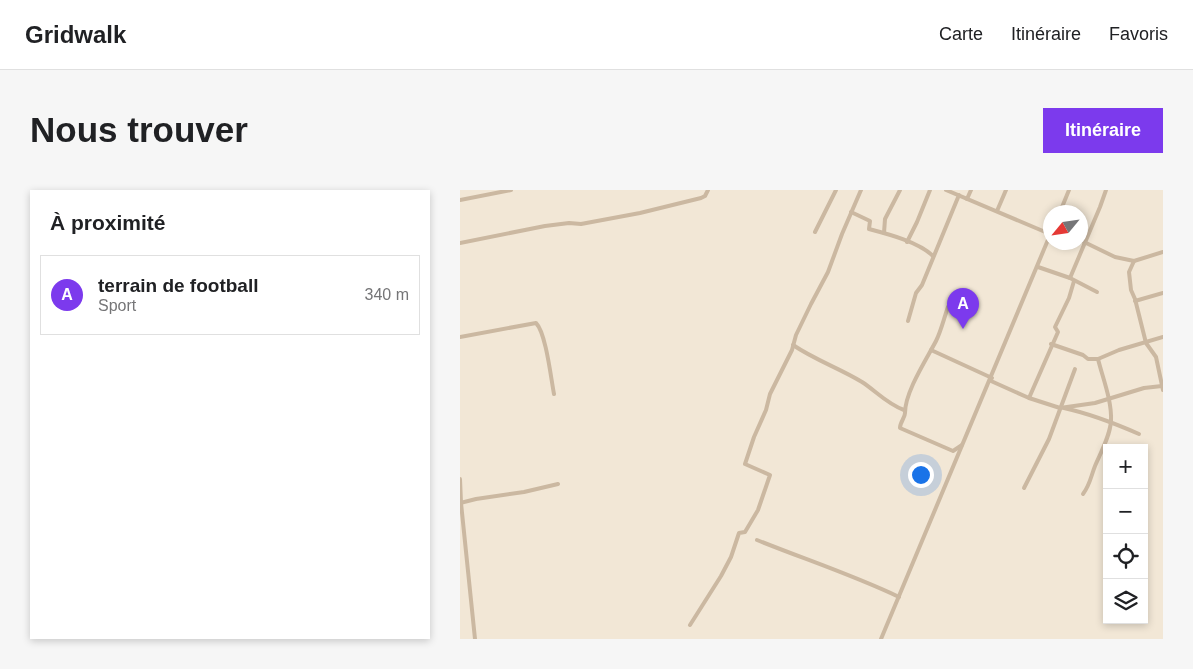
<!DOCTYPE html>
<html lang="fr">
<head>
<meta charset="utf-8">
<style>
	:root { --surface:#fff; --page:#f6f6f6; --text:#202124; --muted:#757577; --line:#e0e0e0; --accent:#7c3aed }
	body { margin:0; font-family:Arial,sans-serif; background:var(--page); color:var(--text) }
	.controls { position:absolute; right:15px; bottom:15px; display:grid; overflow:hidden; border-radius:0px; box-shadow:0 2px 8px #0003 }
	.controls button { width:45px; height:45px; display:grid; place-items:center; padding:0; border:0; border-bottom:1px solid var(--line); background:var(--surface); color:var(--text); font:25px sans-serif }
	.compass { position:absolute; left:583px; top:15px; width:45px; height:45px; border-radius:50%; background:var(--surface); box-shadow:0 2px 8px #0003; rotate:241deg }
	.you { position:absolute; left:460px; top:284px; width:18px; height:18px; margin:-12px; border:4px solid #fff; border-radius:50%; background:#1a73e8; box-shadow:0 0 0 8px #1a73e833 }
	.badge { display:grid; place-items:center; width:32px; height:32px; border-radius:50%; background:var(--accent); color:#fff; font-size:16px; font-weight:700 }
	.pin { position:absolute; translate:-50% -41px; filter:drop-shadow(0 1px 2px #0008) }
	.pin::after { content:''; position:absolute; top:26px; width:18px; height:15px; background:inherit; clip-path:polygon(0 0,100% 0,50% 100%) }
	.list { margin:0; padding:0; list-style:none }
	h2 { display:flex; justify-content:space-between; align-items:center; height:65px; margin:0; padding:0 20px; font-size:21px }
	h2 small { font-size:16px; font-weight:400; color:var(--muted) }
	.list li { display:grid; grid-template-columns:32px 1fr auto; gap:15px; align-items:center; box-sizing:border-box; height:80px; margin:0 10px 10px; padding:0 10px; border:1px solid var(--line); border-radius:0px }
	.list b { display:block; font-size:19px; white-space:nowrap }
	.list p { margin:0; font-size:16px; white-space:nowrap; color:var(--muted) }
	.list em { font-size:16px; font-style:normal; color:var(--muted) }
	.icon { flex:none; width:28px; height:28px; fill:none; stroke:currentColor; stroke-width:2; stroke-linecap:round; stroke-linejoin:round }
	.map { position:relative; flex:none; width:703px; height:449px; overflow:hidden; border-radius:0px }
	header { display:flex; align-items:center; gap:30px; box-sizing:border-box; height:70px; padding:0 25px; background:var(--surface); border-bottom:1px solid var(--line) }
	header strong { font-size:24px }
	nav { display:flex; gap:28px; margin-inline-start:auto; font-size:18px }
	.intro { display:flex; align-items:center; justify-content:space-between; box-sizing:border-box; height:120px; padding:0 30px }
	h1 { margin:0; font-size:35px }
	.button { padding:12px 22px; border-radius:0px; background:var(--accent); color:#fff; font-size:18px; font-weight:700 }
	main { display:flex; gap:30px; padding:0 30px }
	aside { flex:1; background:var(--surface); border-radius:0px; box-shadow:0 2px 8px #0003 }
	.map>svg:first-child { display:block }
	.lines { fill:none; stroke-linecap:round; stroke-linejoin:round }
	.minor { stroke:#cbb8a1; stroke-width:4 }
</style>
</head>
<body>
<header>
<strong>Gridwalk</strong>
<nav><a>Carte</a><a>Itinéraire</a><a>Favoris</a></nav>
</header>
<div class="intro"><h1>Nous trouver</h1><a class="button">Itinéraire</a></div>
<main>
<aside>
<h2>À proximité<small></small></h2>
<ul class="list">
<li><span class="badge">A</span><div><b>terrain de football</b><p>Sport</p></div><em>340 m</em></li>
</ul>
</aside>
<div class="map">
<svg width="703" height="449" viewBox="0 0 703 449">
	<rect width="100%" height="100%" fill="#f2e7d6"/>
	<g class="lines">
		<g class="minor">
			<polyline points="486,0 590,44"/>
			<polyline points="507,9 511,0"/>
			<polyline points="0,10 51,0"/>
			<polyline points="537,21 546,0"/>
			<path d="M 391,22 L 410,31 L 409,39 C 428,44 459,52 473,66"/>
			<polyline points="600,22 609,0"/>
			<polyline points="355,42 376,0"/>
			<polyline points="424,43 425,29 440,0"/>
			<polyline points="620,50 655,67 674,71 703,62"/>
			<polyline points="447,52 457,32 470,0"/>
			<polyline points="0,53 85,36 109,33 121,34 180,23 241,8 245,6 248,0"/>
			<polyline points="674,71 669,82 671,100 675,109 686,153 696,167 703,200"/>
			<polyline points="578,77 610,88 637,102"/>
			<polyline points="610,88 640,17 646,0"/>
			<polyline points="675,111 703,103"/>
			<path d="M 488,117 C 484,128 481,141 476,151 C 466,170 445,202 445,223 C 445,228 440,232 440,238 L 493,261 L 502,255"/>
			<polyline points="448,131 456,103 462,95 499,5"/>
			<path d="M 0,147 L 76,133 C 86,143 91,189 94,204"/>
			<polyline points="591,154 623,165 628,169 638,169 659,160 703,147"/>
			<path d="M 333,155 C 355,170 379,178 402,192 C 416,201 427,214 444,220"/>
			<polyline points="471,160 532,188"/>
			<polyline points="531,191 569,208 600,218 635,213 684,198 702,196"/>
			<polyline points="569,208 598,142 595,137 609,108 614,91"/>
			<path d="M 604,218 C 631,224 654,233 679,244"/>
			<polyline points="0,289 1,313 15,449"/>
			<polyline points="564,298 589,249 615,179"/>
			<path d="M 623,304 C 630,295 631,286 635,276 C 641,262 650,246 651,231 C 652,211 643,189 638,169"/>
			<polyline points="0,313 16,309 64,302 98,294"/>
			<path d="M 297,350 C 344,369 393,385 439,407"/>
			<polyline points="230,435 261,386 271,367 279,343 285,342 298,320 310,285 285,274 294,247 306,220 310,204 332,160 336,145 351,114 368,82 382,44 401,0"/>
			<polyline points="421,449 590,45"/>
		</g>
	</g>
</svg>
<div class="controls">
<button>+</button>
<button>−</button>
<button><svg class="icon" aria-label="locate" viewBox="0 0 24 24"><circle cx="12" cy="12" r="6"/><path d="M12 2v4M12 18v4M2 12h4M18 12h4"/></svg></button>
<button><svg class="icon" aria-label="layers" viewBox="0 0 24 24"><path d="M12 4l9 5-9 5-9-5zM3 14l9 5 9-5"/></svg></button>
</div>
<svg class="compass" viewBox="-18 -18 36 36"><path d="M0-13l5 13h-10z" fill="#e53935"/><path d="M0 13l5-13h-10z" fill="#757577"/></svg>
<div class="you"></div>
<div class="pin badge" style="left:503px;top:139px">A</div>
</div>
</main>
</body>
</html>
